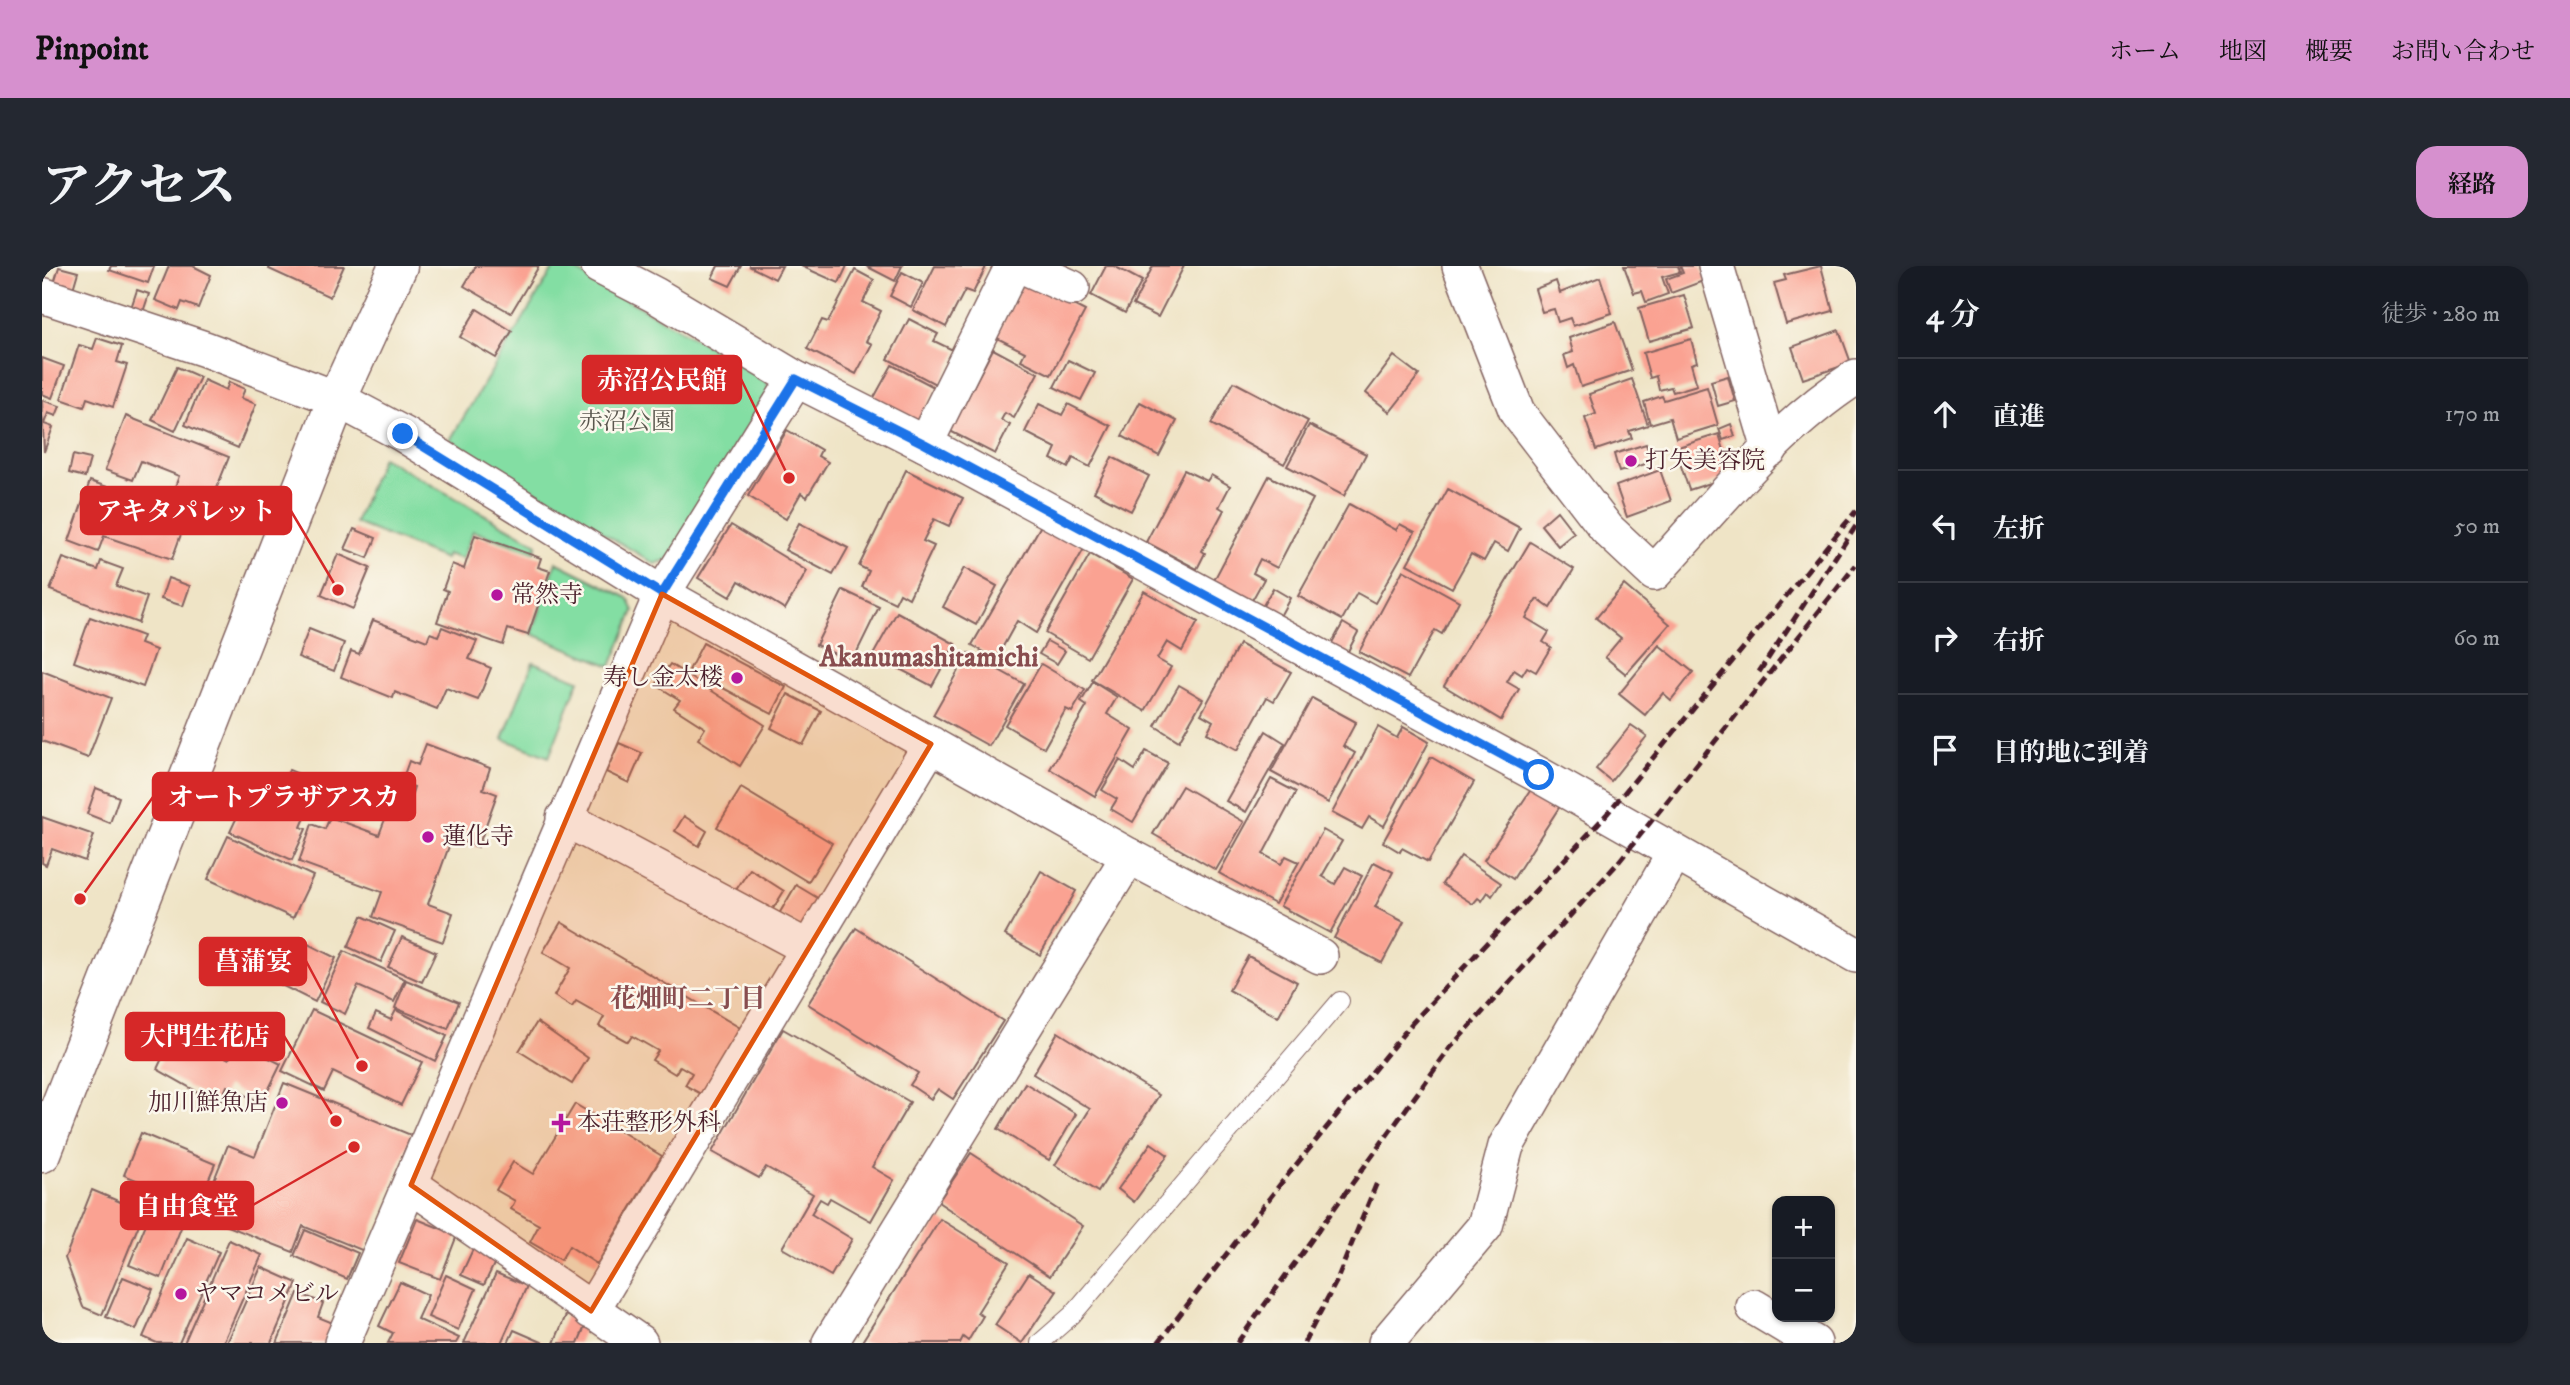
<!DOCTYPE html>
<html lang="ja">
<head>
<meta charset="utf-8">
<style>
	:root { --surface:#171b24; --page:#242831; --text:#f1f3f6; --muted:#9ea1a6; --line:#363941; --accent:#d690ce }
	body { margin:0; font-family:"IM FELL DW Pica","Noto Serif JP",serif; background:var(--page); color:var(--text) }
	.controls { position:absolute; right:21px; bottom:21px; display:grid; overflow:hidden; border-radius:14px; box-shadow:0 2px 5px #0004 }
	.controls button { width:63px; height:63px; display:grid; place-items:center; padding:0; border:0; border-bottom:2px solid var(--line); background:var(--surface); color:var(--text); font:35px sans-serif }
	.stop { position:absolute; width:21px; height:21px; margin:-16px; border:5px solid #1a73e8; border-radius:50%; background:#fff }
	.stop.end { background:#1a73e8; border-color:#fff; box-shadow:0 2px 7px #0008 }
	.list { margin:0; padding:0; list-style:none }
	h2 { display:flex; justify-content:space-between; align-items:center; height:91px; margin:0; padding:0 28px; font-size:30px }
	h2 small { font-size:23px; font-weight:400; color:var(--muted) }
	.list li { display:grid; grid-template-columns:46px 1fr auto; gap:21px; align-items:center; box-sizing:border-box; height:112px; padding:0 28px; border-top:2px solid var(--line) }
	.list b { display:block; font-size:26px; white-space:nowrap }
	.list em { font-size:23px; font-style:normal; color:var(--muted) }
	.icon { flex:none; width:38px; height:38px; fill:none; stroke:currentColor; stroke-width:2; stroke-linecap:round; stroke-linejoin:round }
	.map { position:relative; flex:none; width:1814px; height:1077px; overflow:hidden; border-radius:21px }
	header { display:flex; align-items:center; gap:42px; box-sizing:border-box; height:98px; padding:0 35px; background:var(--accent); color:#111 }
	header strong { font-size:33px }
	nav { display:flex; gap:38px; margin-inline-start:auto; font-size:24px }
	.intro { display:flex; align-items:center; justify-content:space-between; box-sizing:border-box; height:168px; padding:0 42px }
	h1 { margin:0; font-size:49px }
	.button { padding:18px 32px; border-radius:21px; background:var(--accent); color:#111; font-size:24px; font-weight:700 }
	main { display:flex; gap:42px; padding:0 42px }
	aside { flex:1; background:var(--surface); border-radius:21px; box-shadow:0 2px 5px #0004 }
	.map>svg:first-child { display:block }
	.green { fill:#83dea3; stroke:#667e67; stroke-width:2 }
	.building { fill:#faa292 }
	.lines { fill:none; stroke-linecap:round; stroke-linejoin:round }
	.lane-casing { stroke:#846461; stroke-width:20 }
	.street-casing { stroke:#846461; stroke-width:38 }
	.secondary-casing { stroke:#846461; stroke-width:41 }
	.lane { stroke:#fff; stroke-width:18 }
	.street { stroke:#fff; stroke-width:35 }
	.secondary { stroke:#fff; stroke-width:38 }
	.rail { stroke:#4a1f2b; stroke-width:5; stroke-dasharray:10 5; stroke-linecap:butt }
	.route { stroke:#1a73e8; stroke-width:9 }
	.marked { fill:#e0560e; fill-opacity:0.2; stroke:#e0560e; stroke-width:5; stroke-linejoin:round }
	.poi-dot { fill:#b5179e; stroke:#fbf7ec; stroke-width:2.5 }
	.labels { text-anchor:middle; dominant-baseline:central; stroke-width:5; stroke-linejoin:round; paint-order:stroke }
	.park-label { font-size:24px; fill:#5b584f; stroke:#fbf7ec }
	.poi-label { font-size:24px; fill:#4a1f2b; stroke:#fbf7ec; text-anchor:start }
	.neighbourhood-label { font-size:26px; font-weight:bold; fill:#884d4f; stroke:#fbf7ec }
	.quarter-label { font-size:28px; font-weight:bold; fill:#884d4f; stroke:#fbf7ec }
	.leader { fill:none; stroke:#d62828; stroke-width:2.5 }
	.callout-dot { fill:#d62828; stroke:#fbf7ec; stroke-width:2.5 }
	.callout { fill:#d62828; stroke:#d62828; stroke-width:2.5 }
	.callout-label { font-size:26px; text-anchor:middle; font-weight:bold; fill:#fff }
</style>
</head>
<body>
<header>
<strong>Pinpoint</strong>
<nav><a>ホーム</a><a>地図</a><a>概要</a><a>お問い合わせ</a></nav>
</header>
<div class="intro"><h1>アクセス</h1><a class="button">経路</a></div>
<main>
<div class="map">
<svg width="1814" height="1077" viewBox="0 0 1814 1077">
	<rect width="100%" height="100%" fill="#fbf7ec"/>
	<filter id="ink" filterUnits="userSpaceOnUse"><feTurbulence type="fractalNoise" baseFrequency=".0143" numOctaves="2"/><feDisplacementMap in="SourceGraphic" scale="14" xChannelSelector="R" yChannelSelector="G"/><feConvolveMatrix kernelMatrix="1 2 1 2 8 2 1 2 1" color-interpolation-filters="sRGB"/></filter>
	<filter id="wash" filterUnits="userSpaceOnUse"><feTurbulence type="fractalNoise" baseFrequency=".00686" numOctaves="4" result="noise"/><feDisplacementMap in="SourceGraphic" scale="28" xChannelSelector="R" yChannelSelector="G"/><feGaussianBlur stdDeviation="1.57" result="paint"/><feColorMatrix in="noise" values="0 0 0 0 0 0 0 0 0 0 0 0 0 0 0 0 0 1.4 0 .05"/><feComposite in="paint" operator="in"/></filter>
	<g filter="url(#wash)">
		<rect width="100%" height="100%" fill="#efe4c6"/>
		<g class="green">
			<polygon points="513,0 526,0 725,113 727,132 635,290 613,298 408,174"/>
			<polygon points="340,191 495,278 492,286 431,265 420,293 405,288 403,293 313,257"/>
			<polygon points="514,296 586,332 592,345 569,400 490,368"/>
			<polygon points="491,396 537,414 507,491 461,473"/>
		</g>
		<g id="blocks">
			<g class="building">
				<polygon points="69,0 112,0 106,17 67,4"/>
				<polygon points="127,0 151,0 169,9 156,42 140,36 137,44 113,34"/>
				<polygon points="228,0 302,0 288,31 227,3"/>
				<polygon points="434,0 497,0 469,47 422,20"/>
				<polygon points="676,0 699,0 688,20 670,12"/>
				<polygon points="707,0 740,0 733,13"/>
				<polygon points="759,0 805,0 797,17"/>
				<polygon points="824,0 860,0 853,15"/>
				<polygon points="893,0 944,1 931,27 923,24 904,61 871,44"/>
				<polygon points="1064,0 1072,0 1100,15 1083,47 1049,29"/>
				<polygon points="1111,0 1142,0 1116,51 1091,39"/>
				<polygon points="1582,0 1636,0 1638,6 1620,11 1626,28 1604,36 1600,25 1592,27"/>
				<polygon points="1638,0 1658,0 1664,14 1629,27 1624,13 1641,7"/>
				<polygon points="1779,0 1791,45 1744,58 1732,17 1744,14 1742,9"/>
				<polygon points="17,1 36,6 31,23 12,17"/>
				<polygon points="813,4 832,14 821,36 839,45 824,75 830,78 814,108 765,83 780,54 786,56"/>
				<polygon points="860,6 881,17 869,41 848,30"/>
				<polygon points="1558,11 1570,47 1531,60 1528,52 1516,56 1512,43 1500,46 1493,23 1514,15 1518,27"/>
				<polygon points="982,14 1043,45 1009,109 979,94 983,86 953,71"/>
				<polygon points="95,24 107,28 100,49 88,45"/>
				<polygon points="1642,29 1652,62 1607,75 1597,42"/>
				<polygon points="435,43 470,65 454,92 418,71"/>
				<polygon points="867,53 896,68 892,75 915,86 897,120 846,93"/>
				<polygon points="1573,56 1590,104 1539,121 1532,99 1526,102 1522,89 1531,86 1527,72"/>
				<polygon points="1797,64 1809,97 1761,113 1750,81"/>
				<polygon points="55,72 80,80 75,96 85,99 71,141 45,132 42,141 19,133 37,79 51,83"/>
				<polygon points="1649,73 1655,96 1649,98 1655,119 1631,126 1629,121 1617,124 1614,110 1608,112 1601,87"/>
				<polygon points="951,83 996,107 972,152 963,147 959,154 968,159 953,188 908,165"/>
				<polygon points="1352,90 1377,109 1348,146 1324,127"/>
				<polygon points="0,92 22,100 10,132 0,128"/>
				<polygon points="1026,94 1053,107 1039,134 1012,121"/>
				<polygon points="850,99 894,122 874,160 829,137"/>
				<polygon points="135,101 158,111 133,165 110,154"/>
				<polygon points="1686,110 1693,135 1676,140 1669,115"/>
				<polygon points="1590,113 1606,159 1587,165 1590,172 1554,184 1543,152 1554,148 1547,128"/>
				<polygon points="162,114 184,124 187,116 203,123 199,132 214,138 196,182 143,159"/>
				<polygon points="1192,116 1266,155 1242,198 1169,158"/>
				<polygon points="1665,121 1676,159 1634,172 1628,152 1608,158 1602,136 1620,130 1622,134"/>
				<polygon points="0,134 18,140 14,150 6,147 2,158 11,161 2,186"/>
				<polygon points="1098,136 1135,155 1117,190 1080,170"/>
				<polygon points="997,138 1020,149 1026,138 1069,160 1048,201 1031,192 1026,202 1009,193 1014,182 983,166"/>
				<polygon points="84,150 187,191 163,251 127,237 137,210 99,195 91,214 63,204"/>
				<polygon points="1689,158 1693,170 1681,174 1677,163"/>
				<polygon points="1267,159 1324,188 1302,230 1245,200"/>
				<polygon points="745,164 779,184 776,190 786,196 765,231 759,227 744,253 706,230"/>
				<polygon points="1677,168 1690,210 1647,224 1633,182"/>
				<polygon points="1604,178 1610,196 1577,206 1572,188"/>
				<polygon points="31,189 48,193 43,211 27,207"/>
				<polygon points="1070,191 1107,210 1089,245 1052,226"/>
				<polygon points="864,204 921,232 907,260 892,253 881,275 892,280 867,332 858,327 853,337 820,321 827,305 817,300"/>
				<polygon points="1142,204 1165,215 1169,209 1188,220 1177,241 1182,244 1160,285 1163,287 1155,303 1104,276"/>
				<polygon points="1618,204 1629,235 1585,251 1574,220"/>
				<polygon points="1227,210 1271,233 1235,302 1218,293 1211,307 1222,313 1208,338 1170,318"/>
				<polygon points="48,215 146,249 130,293 62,270 56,286 27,275"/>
				<polygon points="1406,223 1478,262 1466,285 1452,277 1442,295 1429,288 1410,322 1365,298"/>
				<polygon points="1307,238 1354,264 1358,258 1373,266 1333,337 1315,327 1300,354 1256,330"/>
				<polygon points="1515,245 1532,267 1516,280 1499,259"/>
				<polygon points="1001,256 1043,281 994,367 975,355 954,393 930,379"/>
				<polygon points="757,257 806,282 791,309 743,284"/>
				<polygon points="689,259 765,305 743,343 697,315 688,331 656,312"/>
				<polygon points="312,263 334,272 326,292 303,283"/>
				<polygon points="433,269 499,292 496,301 508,305 486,369 466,363 461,379 395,356 406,325 401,323 410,298 422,303"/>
				<polygon points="1488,276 1532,303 1508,342 1495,333 1484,352 1507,366 1501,376 1509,381 1494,406 1485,401 1480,409 1472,404 1465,416 1477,423 1459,454 1402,420"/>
				<polygon points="296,288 328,302 311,343 279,329"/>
				<polygon points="1048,288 1091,313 1046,392 1003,367"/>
				<polygon points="21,292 56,304 59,295 81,303 74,320 105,331 96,357 8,324"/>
				<polygon points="922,302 955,320 934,359 901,341"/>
				<polygon points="1361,304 1417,335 1400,368 1393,364 1366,412 1317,386"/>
				<polygon points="126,312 148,320 141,340 119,333"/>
				<polygon points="1582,319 1628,358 1584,408 1563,391 1579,372 1554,352"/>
				<polygon points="1231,322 1248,332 1237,352 1219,343"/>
				<polygon points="801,324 837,341 810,396 774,379"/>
				<polygon points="1102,325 1156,356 1140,385 1125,376 1115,393 1129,401 1103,445 1050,414"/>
				<polygon points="855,346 913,378 890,420 831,389"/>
				<polygon points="48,351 101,370 98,378 114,384 101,421 32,396"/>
				<polygon points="331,354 385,375 388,367 396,370 400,361 435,375 427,393 449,402 436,434 404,422 395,443 353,426 351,432 299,411 309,385 317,388"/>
				<polygon points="1301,357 1316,366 1303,391 1287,382"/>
				<polygon points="267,363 302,377 292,405 256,391"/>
				<polygon points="1005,375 1023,385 1015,398 997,388"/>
				<polygon points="661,377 744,421 730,448 647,404"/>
				<polygon points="1197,378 1249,406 1232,435 1225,431 1196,484 1165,467 1171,455 1159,448"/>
				<polygon points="1617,379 1651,406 1629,434 1621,427 1603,449 1577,428"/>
				<polygon points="926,387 982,418 947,480 891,449"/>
				<polygon points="628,398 723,459 698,500 656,473 663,462 632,442 638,434 614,419"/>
				<polygon points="999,398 1043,424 1030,446 1024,443 1002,482 963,459"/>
				<polygon points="0,405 69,432 46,492 0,475"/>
				<polygon points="1051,416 1075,431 1065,448 1091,464 1053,530 1008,503 1045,440 1039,436"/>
				<polygon points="1137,419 1161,433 1137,475 1113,460"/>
				<polygon points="746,428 779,445 761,479 729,462"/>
				<polygon points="1270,432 1314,456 1301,480 1313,487 1286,537 1229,506"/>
				<polygon points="1589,459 1605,470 1569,515 1554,503"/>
				<polygon points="1336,461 1355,472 1361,461 1387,476 1342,560 1327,551 1320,563 1290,547"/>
				<polygon points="1224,465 1243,477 1204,546 1184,535"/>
				<polygon points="577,477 600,487 587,517 564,506"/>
				<polygon points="384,478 448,502 441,523 455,528 436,581 410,572 386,638 411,647 401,676 331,651 340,626 257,596 270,558 283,563 288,551 337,569 348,540 364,546 372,521 359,517 367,495 376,499"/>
				<polygon points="1104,485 1126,497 1091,556 1069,543 1075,533 1060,524 1078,494 1093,504"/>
				<polygon points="1389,491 1432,516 1386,596 1360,582 1358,586 1341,576"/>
				<polygon points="247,504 278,517 259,561 264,563 250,594 188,566 213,512 238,524"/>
				<polygon points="1229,513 1254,526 1221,588 1239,598 1244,590 1257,596 1233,638 1177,607"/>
				<polygon points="1140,520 1202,556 1174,604 1111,568"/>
				<polygon points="54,522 77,531 68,557 45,548"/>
				<polygon points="699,522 790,577 766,616 675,561"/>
				<polygon points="1490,522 1518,540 1471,613 1442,594"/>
				<polygon points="642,550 665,565 657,580 633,565"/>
				<polygon points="0,551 52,569 43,595 10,583 4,599 0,597"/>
				<polygon points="1281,564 1300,575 1280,610 1293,618 1303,601 1320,610 1288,667 1238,640"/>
				<polygon points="186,570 271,610 251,652 166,613"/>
				<polygon points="1419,590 1459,617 1450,630 1446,626 1440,635 1436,632 1431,638 1400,618"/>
				<polygon points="1332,596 1351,606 1333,641 1362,656 1340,697 1292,672"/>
				<polygon points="708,603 742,625 727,649 692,627"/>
				<polygon points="999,605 1034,625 998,689 963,669"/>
				<polygon points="754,619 779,634 762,663 737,648"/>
				<polygon points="320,650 353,665 339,696 306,681"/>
				<polygon points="519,656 700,763 661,829 643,819 650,807 638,800 633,808 610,794 616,785 590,770 586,776 557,760 562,751 534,735 530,741 512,730 528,702 501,686"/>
				<polygon points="814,662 961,755 911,833 896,823 889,833 868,819 876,807 766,738"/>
				<polygon points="360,671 394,686 380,716 346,701"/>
				<polygon points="262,676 294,692 273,736 221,710 236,681 255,691"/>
				<polygon points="302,685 363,713 352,736 316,720 303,748 278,736"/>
				<polygon points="1206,690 1255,716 1236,751 1187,724"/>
				<polygon points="364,714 417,736 406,763 353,742"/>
				<polygon points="270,744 380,796 359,839 291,806 282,825 240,805"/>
				<polygon points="354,744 405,770 393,795 327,762 334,747 349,754"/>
				<polygon points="138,754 175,771 168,784 187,793 195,776 239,798 220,837 185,820 177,838 115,803"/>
				<polygon points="495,756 546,792 530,818 477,785"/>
				<polygon points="741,763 868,836 830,901 852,914 829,955 788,932 785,937 778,933 769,948 810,973 789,1010 740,982 771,928 724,901 717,912 670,886"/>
				<polygon points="1016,766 1117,829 1056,926 1013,899 1048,843 991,808"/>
				<polygon points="242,817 369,869 322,985 261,960 251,986 158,949 186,879 213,890"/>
				<polygon points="983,817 1034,848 1007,894 956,863"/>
				<polygon points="533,838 620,890 555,998 527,980 519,994 488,976 497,959 469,943 473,935 454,924 471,896 491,908"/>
				<polygon points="99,867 173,898 156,939 82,909"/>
				<polygon points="1109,877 1126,889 1092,936 1076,923"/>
				<polygon points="929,887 1041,960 1008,1010 896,936"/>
				<polygon points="50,924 102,946 60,1049 41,1041 23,992"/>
				<polygon points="115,931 146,944 119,1012 87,999"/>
				<polygon points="375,953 415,969 398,1013 357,997"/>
				<polygon points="898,953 967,996 935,1047 941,1050 926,1075 921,1071 918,1077 819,1077"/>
				<polygon points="263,964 316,987 305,1013 252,990"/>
				<polygon points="145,972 177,986 137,1077 115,1077 101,1071"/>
				<polygon points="187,974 220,989 181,1077 142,1077"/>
				<polygon points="431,983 454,994 442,1019 419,1009"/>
				<polygon points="219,1001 255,1017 229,1077 185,1077"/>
				<polygon points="454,1007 485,1020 459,1077 422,1077"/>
				<polygon points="987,1007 1015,1025 980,1077 953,1059"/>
				<polygon points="404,1009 434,1023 416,1064 386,1051"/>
				<polygon points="81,1011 111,1023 94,1064 64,1051"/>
				<polygon points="358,1016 386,1029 375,1053 417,1072 414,1077 346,1077 351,1067 337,1060"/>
				<polygon points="256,1027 281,1037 276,1051 291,1057 282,1077 235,1077"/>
				<polygon points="524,1049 544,1058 536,1077 512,1077"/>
				<polygon points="472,1064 502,1077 466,1077"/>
			</g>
		</g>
	</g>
	<g filter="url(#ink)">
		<use href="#blocks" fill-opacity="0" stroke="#846461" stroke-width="2"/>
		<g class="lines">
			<g class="lane-casing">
				<polyline id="lane" points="998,1077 1030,1049 1298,735"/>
			</g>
			<g class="street-casing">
				<g id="street">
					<polyline points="557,0 613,29 754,113 883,178 1497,509 1814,689"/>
					<polyline points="981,0 1030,22"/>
					<path d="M 1418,0 L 1475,146 L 1565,263 L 1612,307 C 1675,239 1735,161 1814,111"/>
					<polyline points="1674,0 1728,183"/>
					<polyline points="0,29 163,83 295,133 361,168 620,328 1087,590 1278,690"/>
					<polyline points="883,178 971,0"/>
					<polyline points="522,552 766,682"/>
					<polyline points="369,919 598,1077"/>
					<polyline points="1712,1041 1772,1077"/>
					<polyline points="549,1045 889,478"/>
					<polyline points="300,1077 620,328 754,113"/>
					<polyline points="788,1077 1087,590"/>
					<polyline points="1344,1077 1443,960 1464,880 1633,587"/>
				</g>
			</g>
			<g class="secondary-casing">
				<polyline id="secondary" points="0,887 295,133 356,0"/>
			</g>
			<use href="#lane" class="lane"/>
			<use href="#street" class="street"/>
			<use href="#secondary" class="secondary"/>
			<g class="rail">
				<polyline points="1717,406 1814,260"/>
				<polyline points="1116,1077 1240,916 1371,756 1564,549 1814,245"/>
				<polyline points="1195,1077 1408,782 1575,598 1814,299"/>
				<polyline points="1262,1077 1294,1016 1336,914"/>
			</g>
		</g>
	</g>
	<g class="lines" filter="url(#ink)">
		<polyline class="route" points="361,168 620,328 754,113 883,178 1497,509"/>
	</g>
	<path class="marked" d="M 620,328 L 889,478 L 549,1045 L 369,919 Z"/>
	<g class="poi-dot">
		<circle cx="1589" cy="195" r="7"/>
		<circle cx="455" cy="329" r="7"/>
		<circle cx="695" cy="412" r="7"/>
		<circle cx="386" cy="571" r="7"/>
		<circle cx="240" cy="837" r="7"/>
		<path d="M515.5 846.5h7v7h7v7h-7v7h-7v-7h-7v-7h7z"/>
		<circle cx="139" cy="1028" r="7"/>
	</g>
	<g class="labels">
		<g class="park-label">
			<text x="585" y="156">赤沼公園</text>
		</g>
		<g class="poi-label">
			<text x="1603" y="195">打矢美容院</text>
			<text x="469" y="329">常然寺</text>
			<text x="681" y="412" text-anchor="end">寿し金太楼</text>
			<text x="400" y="571">蓮化寺</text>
			<text x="226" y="837" text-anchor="end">加川鮮魚店</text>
			<text x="535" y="857">本荘整形外科</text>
			<text x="153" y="1028">ヤマコメビル</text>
		</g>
		<g class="neighbourhood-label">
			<text x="646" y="733">花畑町二丁目</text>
		</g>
		<g class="quarter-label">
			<text x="887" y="391">Akanumashitamichi</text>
		</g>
	</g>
	<path class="leader" d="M747 212L699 113M296 324L249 245M38 633L111 531M320 800L264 695M294 855L242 770M312 881L211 939"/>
	<g class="callout-dot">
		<circle cx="747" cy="212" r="7"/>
		<circle cx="296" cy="324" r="7"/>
		<circle cx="38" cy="633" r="7"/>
		<circle cx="320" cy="800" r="7"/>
		<circle cx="294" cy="855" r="7"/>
		<circle cx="312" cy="881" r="7"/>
	</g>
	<g class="callout">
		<rect x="541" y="90" width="158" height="47" rx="7"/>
		<rect x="39" y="221" width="210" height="47" rx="7"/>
		<rect x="111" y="507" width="262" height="47" rx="7"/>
		<rect x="158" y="672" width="106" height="47" rx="7"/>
		<rect x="84" y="747" width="158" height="47" rx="7"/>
		<rect x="79" y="916" width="132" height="47" rx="7"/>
	</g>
	<g class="callout-label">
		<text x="620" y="123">赤沼公民館</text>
		<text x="144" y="254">アキタパレット</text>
		<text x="242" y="540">オートプラザアスカ</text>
		<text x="211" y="704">菖蒲宴</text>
		<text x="163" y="779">大門生花店</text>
		<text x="145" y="949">自由食堂</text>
	</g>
</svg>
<div class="controls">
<button>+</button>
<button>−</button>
</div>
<div class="stop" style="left:1497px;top:509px"></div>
<div class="stop end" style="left:361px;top:168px"></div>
</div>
<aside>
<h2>4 分<small>徒歩 · 280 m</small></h2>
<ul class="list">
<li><svg class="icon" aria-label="ahead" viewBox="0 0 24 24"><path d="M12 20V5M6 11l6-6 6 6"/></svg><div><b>直進</b></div><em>170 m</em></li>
<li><svg class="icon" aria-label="left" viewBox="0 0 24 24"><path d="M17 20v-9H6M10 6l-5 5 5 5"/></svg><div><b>左折</b></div><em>50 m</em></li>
<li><svg class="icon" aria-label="right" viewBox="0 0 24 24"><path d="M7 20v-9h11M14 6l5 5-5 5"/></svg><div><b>右折</b></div><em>60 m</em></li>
<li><svg class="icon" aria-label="arrive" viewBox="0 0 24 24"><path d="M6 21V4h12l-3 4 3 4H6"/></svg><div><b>目的地に到着</b></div></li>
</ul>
</aside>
</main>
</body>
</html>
